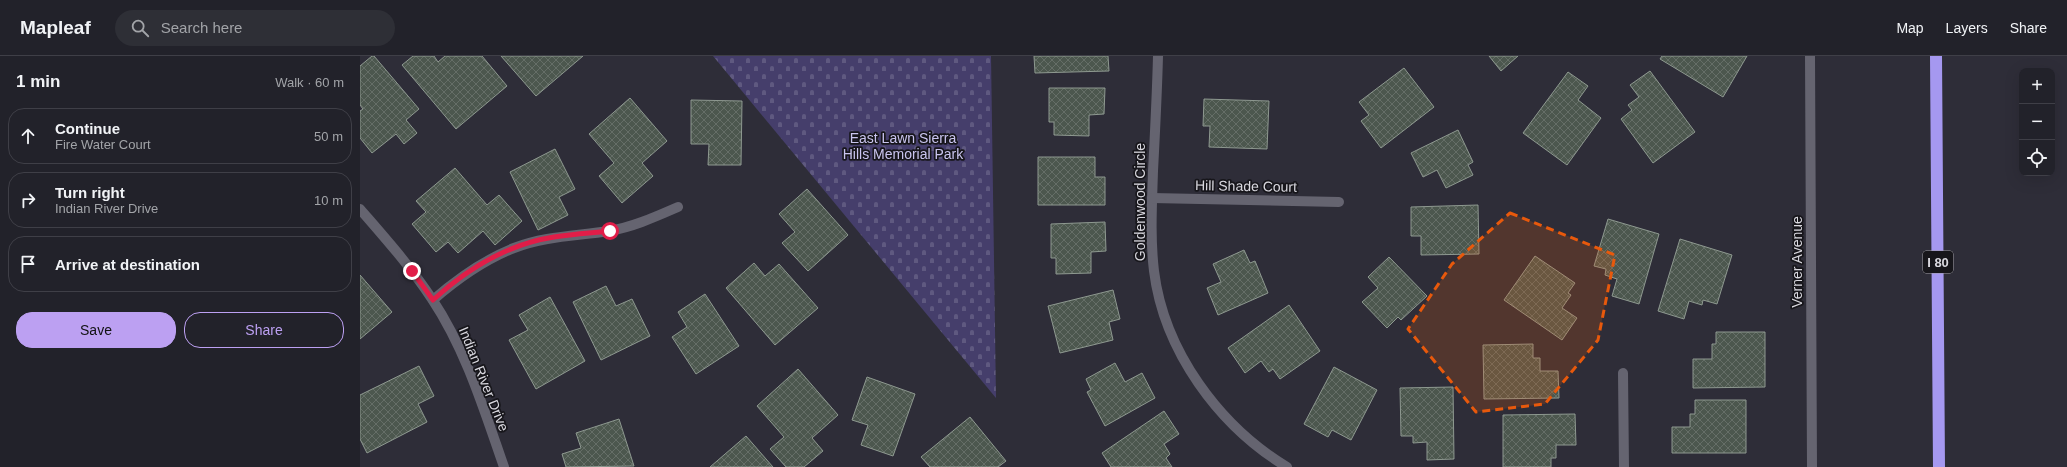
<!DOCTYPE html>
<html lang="en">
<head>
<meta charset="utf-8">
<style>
	:root { --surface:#22222a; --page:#2e2f36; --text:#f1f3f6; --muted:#a2a4a8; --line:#3f3f47; --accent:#bca0f2 }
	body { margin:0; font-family:Helvetica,sans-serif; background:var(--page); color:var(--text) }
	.controls { position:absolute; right:12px; top:12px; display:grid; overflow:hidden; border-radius:8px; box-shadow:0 4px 16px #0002 }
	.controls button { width:36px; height:36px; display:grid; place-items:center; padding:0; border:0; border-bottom:1px solid var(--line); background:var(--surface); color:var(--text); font:20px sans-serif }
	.stop { position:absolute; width:12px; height:12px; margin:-9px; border:3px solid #e11d48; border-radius:50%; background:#fff }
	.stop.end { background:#e11d48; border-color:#fff; box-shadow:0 1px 4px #0008 }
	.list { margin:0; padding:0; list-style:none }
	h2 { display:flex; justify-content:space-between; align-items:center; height:52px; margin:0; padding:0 16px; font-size:17px }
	h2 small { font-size:13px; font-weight:400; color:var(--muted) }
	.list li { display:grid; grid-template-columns:26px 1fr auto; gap:12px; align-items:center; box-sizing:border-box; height:56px; margin:0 8px 8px; padding:0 8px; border:1px solid var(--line); border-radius:16px }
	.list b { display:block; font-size:15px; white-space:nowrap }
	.list p { margin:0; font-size:13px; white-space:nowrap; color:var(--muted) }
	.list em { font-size:13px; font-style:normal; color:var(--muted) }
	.actions { display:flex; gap:8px; padding:12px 16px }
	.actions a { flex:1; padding:9px 0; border:1px solid var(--accent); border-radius:16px; text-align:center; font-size:14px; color:var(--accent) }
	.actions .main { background:var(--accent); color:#111 }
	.icon { flex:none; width:22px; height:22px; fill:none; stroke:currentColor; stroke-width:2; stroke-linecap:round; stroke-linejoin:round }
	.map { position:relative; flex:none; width:1707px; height:411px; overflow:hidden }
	header { display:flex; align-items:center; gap:24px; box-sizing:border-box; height:56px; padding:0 20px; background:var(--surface); border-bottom:1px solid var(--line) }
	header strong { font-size:19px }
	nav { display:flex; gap:22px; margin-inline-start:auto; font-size:14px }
	.search { width:280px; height:36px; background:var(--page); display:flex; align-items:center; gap:10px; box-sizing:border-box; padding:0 14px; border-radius:22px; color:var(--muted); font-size:15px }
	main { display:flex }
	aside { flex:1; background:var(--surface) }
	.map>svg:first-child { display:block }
	.cemetery { fill:url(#cemetery-stones) }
	.building { fill:url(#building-cross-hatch); stroke:#8e9990 }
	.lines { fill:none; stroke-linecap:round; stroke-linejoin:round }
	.street { stroke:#656470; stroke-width:10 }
	.highway { stroke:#a598f0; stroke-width:12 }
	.route { stroke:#e11d48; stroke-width:5 }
	.marked { fill:#e8590c; fill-opacity:0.2; stroke:#e8590c; stroke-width:3; stroke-dasharray:8 5; stroke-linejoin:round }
	.labels { text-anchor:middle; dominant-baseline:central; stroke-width:3.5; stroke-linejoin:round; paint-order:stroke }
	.shield { fill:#17161b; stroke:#9f9ea4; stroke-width:1 }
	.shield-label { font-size:13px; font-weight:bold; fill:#d9d8df }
	.park-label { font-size:14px; fill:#cac5ef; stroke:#17161b }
	.street-label { font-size:14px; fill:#d9d8df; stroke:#17161b }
</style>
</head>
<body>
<header>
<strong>Mapleaf</strong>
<div class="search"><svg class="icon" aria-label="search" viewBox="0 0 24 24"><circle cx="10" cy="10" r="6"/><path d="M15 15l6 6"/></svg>Search here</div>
<nav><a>Map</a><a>Layers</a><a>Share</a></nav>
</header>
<main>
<aside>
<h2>1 min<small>Walk · 60 m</small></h2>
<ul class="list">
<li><svg class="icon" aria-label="ahead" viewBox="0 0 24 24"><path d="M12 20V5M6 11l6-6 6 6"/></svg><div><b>Continue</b><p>Fire Water Court</p></div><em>50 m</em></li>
<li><svg class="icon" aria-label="right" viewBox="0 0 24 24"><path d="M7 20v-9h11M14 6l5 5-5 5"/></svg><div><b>Turn right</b><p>Indian River Drive</p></div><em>10 m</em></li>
<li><svg class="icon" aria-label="arrive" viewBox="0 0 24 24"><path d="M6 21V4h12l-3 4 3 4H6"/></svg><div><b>Arrive at destination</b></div></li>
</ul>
<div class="actions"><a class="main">Save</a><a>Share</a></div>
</aside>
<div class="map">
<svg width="1707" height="411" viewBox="0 0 1707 411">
	<defs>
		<pattern id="cemetery-stones" width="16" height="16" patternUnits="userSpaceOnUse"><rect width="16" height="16" fill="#453e6b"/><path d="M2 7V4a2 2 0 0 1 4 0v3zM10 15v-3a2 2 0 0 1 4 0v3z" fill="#5f5980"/></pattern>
		<pattern id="building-cross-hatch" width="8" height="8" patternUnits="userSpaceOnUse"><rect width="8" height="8" fill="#4c574e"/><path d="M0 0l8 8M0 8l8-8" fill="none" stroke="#656e67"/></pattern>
	</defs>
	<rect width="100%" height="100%" fill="#2e2d38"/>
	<polygon class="cemetery" points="353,0 631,0 636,342"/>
	<g class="building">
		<polygon points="12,0 14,0 59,53 46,64 57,77 44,88 36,78 12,97 0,82 0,55 3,53 0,49 0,10"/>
		<polygon points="53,0 74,0 78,6 85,0 122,0 147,30 96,73 42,9"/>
		<polygon points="141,0 223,0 176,40"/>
		<polygon points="674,0 748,0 749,15 675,17"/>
		<polygon points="1129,0 1158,0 1141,15"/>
		<polygon points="1302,0 1387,0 1363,41 1300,3"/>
		<polygon points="1044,12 1074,51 1021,92 1001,65 1009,59 999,46"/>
		<polygon points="1290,15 1335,76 1293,107 1261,63 1272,54 1268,49 1279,41 1270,29"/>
		<polygon points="1208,16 1228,30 1218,44 1241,62 1207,109 1163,77"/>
		<polygon points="689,32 745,32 744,58 729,59 729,80 694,79 694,66 689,66"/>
		<polygon points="270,42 307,85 282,107 293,120 262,147 239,120 254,107 229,78"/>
		<polygon points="844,43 909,45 907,93 849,91 850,70 843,70"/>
		<polygon points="331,44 382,45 381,109 348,109 349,88 331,88"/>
		<polygon points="1098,74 1113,106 1108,109 1113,119 1086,132 1077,114 1063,121 1051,97"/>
		<polygon points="195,93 215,133 199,141 208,159 178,174 150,116"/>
		<polygon points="678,101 735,101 735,121 745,121 745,149 678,149"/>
		<polygon points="95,112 127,149 139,139 162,165 135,189 123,175 98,197 88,186 76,196 52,168 66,156 56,145"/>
		<polygon points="447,133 488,179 448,215 422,187 435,176 419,158"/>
		<polygon points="1118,149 1119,198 1061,199 1061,180 1051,180 1051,151"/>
		<polygon points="1248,163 1299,178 1279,248 1252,240 1257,223 1245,219 1246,213 1234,210"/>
		<polygon points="745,166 746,195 731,196 731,217 696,218 696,202 691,202 691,168"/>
		<polygon points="1320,183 1372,199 1357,248 1343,244 1342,249 1329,245 1324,263 1298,255"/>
		<polygon points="884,194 890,207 895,205 908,237 858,259 847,232 861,226 853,208"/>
		<polygon points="1175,200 1215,227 1208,237 1211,239 1202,252 1217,262 1202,284 1144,244"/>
		<polygon points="1029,201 1067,240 1041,264 1038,261 1027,272 1002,246 1018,232 1008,221"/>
		<polygon points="394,207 405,220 419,208 458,252 415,289 366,232"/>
		<polygon points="0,219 32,256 0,283"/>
		<polygon points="246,230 256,250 272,243 290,280 241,304 213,246"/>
		<polygon points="753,234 760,263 749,266 753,284 700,297 688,250"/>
		<polygon points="345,238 379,290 336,318 312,281 327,271 318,256"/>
		<polygon points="190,241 225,305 176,333 149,284 168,274 159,259"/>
		<polygon points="929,249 960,295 920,323 913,313 909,316 901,305 885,317 868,292"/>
		<polygon points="1356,276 1405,276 1405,331 1333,332 1333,303 1352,303 1352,288 1356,288"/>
		<polygon points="1173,288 1173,302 1180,302 1180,315 1198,315 1199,342 1124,343 1123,289"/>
		<polygon points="755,307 765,326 782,317 795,342 745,370 727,336 731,334 726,323"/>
		<polygon points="59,310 74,340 58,348 67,366 7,397 0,383 0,339"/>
		<polygon points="974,311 1017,334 991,384 972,374 968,381 944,368"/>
		<polygon points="438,313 478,359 452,382 463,395 444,411 426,411 410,393 424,381 397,350"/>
		<polygon points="507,321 555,338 533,400 501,389 508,369 492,364"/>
		<polygon points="1093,331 1094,403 1067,404 1067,386 1053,387 1053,380 1041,380 1040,332"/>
		<polygon points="1335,344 1386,344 1386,397 1312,397 1312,371 1330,371 1330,358 1335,358"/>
		<polygon points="804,355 819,378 804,388 810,398 806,402 812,411 751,411 742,397"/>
		<polygon points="1215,358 1216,389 1196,389 1196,402 1191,402 1191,411 1143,411 1143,359"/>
		<polygon points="610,361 646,405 638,411 570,411 561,401"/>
		<polygon points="259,363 274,410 206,411 202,398 221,392 216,377"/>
		<polygon points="386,380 413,411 350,411"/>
	</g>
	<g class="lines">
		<g class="street">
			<path d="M 798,0 C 797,38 795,77 793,115 C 792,148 790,181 794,215 C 804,295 859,370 927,411"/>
			<polyline points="1450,0 1452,411"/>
			<polyline points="792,142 979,146"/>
			<path d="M 0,153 C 25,182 51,211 72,243 C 106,294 124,354 144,411"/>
			<path d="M 73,244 C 97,223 124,204 154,192 C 185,180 217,180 249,175 C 273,171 295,161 318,151"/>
			<polyline points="1263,317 1264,411"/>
		</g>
		<polyline class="highway" points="1576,0 1579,411"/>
	</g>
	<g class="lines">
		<path class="route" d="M 52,215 L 73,244 C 107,213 148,188 194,181 C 213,178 231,177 250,175"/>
	</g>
	<path class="marked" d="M 1150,157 L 1255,199 L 1238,284 L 1185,348 L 1116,356 L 1048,273 L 1092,208 Z"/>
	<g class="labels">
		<rect class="shield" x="1563" y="195" width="30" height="22" rx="3"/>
		<g class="shield-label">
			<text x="1578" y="206">I 80</text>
		</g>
		<g class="park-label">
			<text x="543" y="82">East Lawn Sierra<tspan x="543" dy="16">Hills Memorial Park</tspan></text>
		</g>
		<g class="street-label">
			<text transform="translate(886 130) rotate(1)">Hill Shade Court</text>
			<text transform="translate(780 146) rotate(-90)">Goldenwood Circle</text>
			<text transform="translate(1437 206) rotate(-90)">Verner Avenue</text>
			<text transform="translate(124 323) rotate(68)">Indian River Drive</text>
		</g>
	</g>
</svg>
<div class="controls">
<button>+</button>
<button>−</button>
<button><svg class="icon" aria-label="locate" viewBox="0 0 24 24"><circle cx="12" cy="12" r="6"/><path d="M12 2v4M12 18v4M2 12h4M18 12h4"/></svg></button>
</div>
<div class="stop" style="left:250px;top:175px"></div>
<div class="stop end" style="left:52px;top:215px"></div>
</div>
</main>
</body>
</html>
